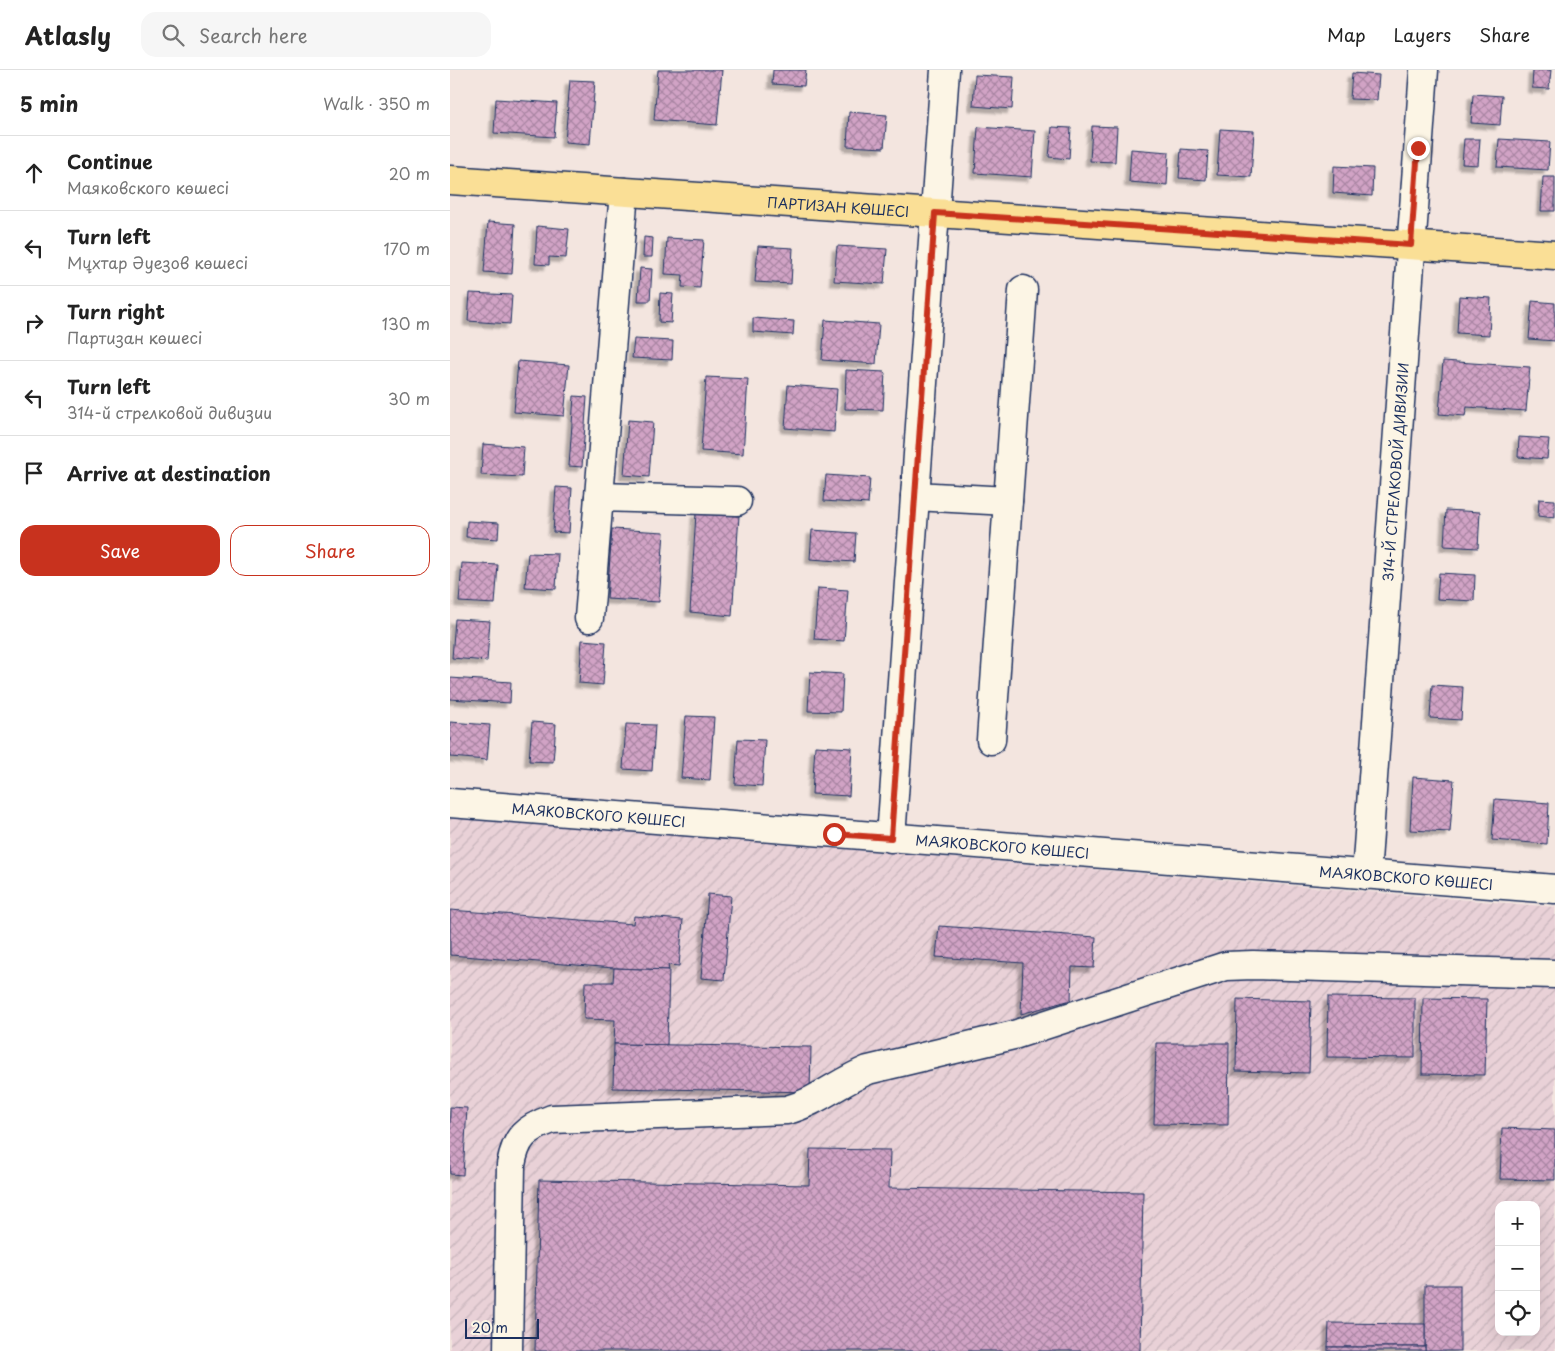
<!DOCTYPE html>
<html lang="en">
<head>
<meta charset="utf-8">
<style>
	:root { --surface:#fff; --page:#f6f6f6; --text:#222; --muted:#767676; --line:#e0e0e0; --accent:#c8321e }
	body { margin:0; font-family:"Playpen Sans",sans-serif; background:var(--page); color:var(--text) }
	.controls { position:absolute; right:15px; bottom:15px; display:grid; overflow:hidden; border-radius:10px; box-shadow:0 5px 20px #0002 }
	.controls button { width:45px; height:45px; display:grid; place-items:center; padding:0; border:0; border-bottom:1px solid var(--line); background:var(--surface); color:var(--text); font:25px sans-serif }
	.scale { position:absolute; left:15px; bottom:12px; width:74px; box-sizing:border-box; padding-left:5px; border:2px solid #1b2f5e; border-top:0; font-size:14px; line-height:18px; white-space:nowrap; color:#1b2f5e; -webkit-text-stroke:4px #fcf5e5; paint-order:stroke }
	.stop { position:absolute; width:15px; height:15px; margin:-11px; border:4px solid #c8321e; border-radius:50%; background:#fff }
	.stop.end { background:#c8321e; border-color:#fff; box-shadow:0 1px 5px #0008 }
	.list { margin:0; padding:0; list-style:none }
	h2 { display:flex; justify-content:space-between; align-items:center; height:65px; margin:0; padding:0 20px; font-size:21px }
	h2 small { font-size:16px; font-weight:400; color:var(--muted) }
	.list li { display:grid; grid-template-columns:32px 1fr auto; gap:15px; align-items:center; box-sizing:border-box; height:75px; padding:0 20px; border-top:1px solid var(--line) }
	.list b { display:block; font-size:19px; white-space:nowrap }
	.list p { margin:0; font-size:16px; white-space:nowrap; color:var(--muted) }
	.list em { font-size:16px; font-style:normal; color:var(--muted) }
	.actions { display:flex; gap:10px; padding:15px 20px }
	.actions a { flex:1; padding:11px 0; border:1px solid var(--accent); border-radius:15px; text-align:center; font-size:18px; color:var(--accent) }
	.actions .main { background:var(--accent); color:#fff }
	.icon { flex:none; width:28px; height:28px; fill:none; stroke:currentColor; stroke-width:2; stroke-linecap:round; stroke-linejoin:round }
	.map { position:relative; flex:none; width:1105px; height:1281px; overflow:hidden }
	header { display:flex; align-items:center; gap:30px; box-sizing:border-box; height:70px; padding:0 25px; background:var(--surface); border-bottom:1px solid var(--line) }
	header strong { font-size:24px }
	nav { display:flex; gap:28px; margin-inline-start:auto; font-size:18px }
	.search { width:350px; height:45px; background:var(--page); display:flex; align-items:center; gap:12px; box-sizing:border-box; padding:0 18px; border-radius:15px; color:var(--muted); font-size:19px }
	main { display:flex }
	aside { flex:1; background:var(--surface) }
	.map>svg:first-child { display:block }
	.industrial { fill:url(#industrial-furrows); fill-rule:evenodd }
	.building { fill:url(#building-cross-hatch); stroke:#1b2f5e; filter:url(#shadow) }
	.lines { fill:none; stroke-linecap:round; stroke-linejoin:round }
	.minor-casing { stroke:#1b2f5e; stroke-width:31 }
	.major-casing { stroke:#1b2f5e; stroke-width:31 }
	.minor { stroke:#fcf5e5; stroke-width:28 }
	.major { stroke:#fadf96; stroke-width:28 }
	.route { stroke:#c8321e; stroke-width:6 }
	.labels { text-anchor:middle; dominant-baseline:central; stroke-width:4; stroke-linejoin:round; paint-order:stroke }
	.street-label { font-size:14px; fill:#1b2f5e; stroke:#fcf5e5 }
</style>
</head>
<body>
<header>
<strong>Atlasly</strong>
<div class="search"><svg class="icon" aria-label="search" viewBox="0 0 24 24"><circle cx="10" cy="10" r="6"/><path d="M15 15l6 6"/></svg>Search here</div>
<nav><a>Map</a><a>Layers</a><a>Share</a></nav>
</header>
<main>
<aside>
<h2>5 min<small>Walk · 350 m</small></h2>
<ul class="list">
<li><svg class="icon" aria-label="ahead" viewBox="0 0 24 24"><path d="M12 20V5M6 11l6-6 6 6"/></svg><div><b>Continue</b><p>Маяковского көшесі</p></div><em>20 m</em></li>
<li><svg class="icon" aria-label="left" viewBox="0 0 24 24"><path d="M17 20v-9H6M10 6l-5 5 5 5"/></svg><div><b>Turn left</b><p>Мұхтар Әуезов көшесі</p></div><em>170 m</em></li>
<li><svg class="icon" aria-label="right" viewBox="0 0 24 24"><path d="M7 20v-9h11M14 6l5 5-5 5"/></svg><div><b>Turn right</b><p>Партизан көшесі</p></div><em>130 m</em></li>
<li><svg class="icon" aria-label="left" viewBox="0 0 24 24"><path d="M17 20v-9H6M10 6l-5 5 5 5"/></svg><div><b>Turn left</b><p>314-й стрелковой дивизии</p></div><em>30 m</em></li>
<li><svg class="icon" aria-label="arrive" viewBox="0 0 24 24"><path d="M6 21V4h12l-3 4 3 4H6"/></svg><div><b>Arrive at destination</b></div></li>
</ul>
<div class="actions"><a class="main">Save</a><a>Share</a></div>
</aside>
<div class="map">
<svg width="1105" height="1281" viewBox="0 0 1105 1281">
	<defs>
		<pattern id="industrial-furrows" width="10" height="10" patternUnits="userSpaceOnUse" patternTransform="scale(1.25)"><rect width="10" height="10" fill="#e9d1d7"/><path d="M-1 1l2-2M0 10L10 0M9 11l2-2" fill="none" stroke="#c7b4bb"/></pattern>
		<pattern id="building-cross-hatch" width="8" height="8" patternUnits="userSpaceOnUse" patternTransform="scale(1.25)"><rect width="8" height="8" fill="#d1a3c5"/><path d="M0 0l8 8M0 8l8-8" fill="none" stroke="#a985a3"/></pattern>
		<filter id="shadow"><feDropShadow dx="-4.5" dy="4.5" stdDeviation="1" flood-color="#0004"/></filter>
	</defs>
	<rect width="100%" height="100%" fill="#f3e5df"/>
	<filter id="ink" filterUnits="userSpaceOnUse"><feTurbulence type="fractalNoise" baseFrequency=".02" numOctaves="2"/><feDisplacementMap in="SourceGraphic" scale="10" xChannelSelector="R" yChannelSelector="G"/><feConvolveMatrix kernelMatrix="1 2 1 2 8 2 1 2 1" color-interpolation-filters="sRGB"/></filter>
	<g filter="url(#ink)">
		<path class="industrial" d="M 0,747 L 1105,837 L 1105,1281 L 0,1281 ZM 1049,1135 L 1086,1135 L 1086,1262 L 1049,1262 Z"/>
		<g class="building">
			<polygon points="208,0 272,0 267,55 204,50"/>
			<polygon points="323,0 356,0 354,16 322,14"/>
			<polygon points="1083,0 1101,0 1099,19 1082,18"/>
			<polygon points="902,3 929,5 927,30 900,29"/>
			<polygon points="525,5 564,7 562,39 523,36"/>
			<polygon points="120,10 145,11 140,74 115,72"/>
			<polygon points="1023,24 1052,26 1050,55 1021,53"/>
			<polygon points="46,29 107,33 104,67 44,63"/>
			<polygon points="399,42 437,45 434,78 397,76"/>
			<polygon points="642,56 667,57 665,92 640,91"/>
			<polygon points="528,57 585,61 582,107 525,103"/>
			<polygon points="602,57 621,58 619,89 599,87"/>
			<polygon points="770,59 804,61 801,107 767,105"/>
			<polygon points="1014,69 1030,69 1028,95 1012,94"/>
			<polygon points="1049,69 1100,72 1098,100 1047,97"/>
			<polygon points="681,79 719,82 717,115 679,112"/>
			<polygon points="731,79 758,81 756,110 729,108"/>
			<polygon points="884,96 923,98 922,126 883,123"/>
			<polygon points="1093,107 1105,107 1105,141 1091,141"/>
			<polygon points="38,152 65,154 62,204 34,202"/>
			<polygon points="87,156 119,159 116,188 99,187 99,195 85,194"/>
			<polygon points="194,167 203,168 202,187 193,187"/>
			<polygon points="217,168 254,170 250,218 232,217 233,205 215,204"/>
			<polygon points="308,176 343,178 341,214 305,212"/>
			<polygon points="387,176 437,179 434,214 384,211"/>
			<polygon points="190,198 202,199 200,231 188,231"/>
			<polygon points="20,223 62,225 60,254 18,251"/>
			<polygon points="210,223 223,224 221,253 209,252"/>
			<polygon points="1009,226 1041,228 1039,265 1007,263"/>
			<polygon points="1082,231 1105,233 1105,271 1079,269"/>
			<polygon points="303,248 344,251 343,265 303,262"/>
			<polygon points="375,250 429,254 426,294 372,290"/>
			<polygon points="184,269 223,271 222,290 182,288"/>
			<polygon points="68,291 119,295 114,346 64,342"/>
			<polygon points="993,291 1080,297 1076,341 1017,337 1015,346 989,344"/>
			<polygon points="396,300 435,302 433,340 395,339"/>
			<polygon points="256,307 298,309 293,384 251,381"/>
			<polygon points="338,315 387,319 384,362 335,358"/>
			<polygon points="124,326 137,327 132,397 119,396"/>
			<polygon points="178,350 203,352 199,407 174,405"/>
			<polygon points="1069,367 1099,369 1097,389 1068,387"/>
			<polygon points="33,374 74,377 72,407 31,405"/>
			<polygon points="376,405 420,408 418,434 374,431"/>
			<polygon points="106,417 122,418 119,463 103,462"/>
			<polygon points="1089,429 1105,430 1105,448 1088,446"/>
			<polygon points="996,440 1030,442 1028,478 994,476"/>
			<polygon points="246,443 289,446 282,546 240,542"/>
			<polygon points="17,451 49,453 48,469 16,467"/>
			<polygon points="162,459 214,462 209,532 157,529"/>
			<polygon points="362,460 406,463 404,492 360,489"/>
			<polygon points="78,483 108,484 106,519 75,517"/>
			<polygon points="12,493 48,495 45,534 9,532"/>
			<polygon points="989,503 1025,505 1024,531 987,529"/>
			<polygon points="368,518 398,520 394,571 364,569"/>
			<polygon points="5,549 40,551 37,591 2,588"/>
			<polygon points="132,570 156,572 153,615 129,613"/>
			<polygon points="360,602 393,604 391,642 358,641"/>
			<polygon points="0,608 61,612 60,633 0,629"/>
			<polygon points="982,615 1013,617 1011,650 980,648"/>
			<polygon points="236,646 264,647 260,710 231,708"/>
			<polygon points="0,652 40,655 37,690 0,687"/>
			<polygon points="82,652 106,654 103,692 79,691"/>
			<polygon points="176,654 205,655 202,701 173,699"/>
			<polygon points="288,669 315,670 312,716 285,714"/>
			<polygon points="365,676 402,678 399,726 362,724"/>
			<polygon points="963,707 1004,710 1000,762 960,760"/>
			<polygon points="1045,729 1099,733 1097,774 1042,770"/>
			<polygon points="258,824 281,826 274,910 251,908"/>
			<polygon points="0,840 183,854 184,846 233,850 229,896 218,895 219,900 164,898 0,885"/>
			<polygon points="489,856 646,867 644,898 622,897 621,930 571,944 573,893 486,887"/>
			<polygon points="164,898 219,900 217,975 164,974 165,950 134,949 135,912 163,912"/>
			<polygon points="878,927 965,928 965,988 877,987"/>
			<polygon points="973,928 1037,929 1035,1005 972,1004"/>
			<polygon points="787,929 861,931 859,1003 786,1001"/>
			<polygon points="706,973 779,973 778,1055 704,1054"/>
			<polygon points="164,974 361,977 360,1022 163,1018"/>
			<polygon points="0,1037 17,1038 13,1105 0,1104"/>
			<polygon points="1052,1058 1105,1060 1105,1110 1050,1109"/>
			<polygon points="360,1079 440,1080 439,1118 693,1122 690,1281 85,1281 89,1110 359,1115"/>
			<rect x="975" y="1215" width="35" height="66"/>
			<polygon points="879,1253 975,1254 975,1277 878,1277"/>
			<rect x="878" y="1277" width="97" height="4"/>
		</g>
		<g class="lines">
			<g class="minor-casing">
				<g id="minor">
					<polyline points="465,426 558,431"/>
					<polyline points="149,427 287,431"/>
					<polyline points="139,548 174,122"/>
					<polyline points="541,670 573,220"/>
					<path id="s1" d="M 0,733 L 1105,819"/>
					<polyline points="441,768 495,0"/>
					<path id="s2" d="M 916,805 L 974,0"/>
					<path d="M 58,1281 L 61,1095 C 66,1067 75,1059 102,1049 L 337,1040 C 367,1032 389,1012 418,1000 L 564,965 L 776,896 L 803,895 L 1105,904"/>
				</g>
			</g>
			<g class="major-casing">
				<g id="major">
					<path id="s3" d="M 0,110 L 1105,185"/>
				</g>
			</g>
			<use href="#minor" class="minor"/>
			<use href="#major" class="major"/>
		</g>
	</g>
	<g class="lines" filter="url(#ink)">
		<polyline class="route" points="384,764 441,768 485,143 961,175 968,78"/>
	</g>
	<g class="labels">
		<g class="street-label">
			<text stroke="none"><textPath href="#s3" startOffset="389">ПАРТИЗАН КӨШЕСІ</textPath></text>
			<text stroke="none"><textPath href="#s2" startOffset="404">314-Й СТРЕЛКОВОЙ ДИВИЗИИ</textPath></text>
			<text stroke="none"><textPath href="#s1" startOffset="149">МАЯКОВСКОГО КӨШЕСІ</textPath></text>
			<text stroke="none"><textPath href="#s1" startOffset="554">МАЯКОВСКОГО КӨШЕСІ</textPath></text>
			<text stroke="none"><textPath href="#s1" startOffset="959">МАЯКОВСКОГО КӨШЕСІ</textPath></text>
		</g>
	</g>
</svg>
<div class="controls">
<button>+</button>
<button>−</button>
<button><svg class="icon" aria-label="locate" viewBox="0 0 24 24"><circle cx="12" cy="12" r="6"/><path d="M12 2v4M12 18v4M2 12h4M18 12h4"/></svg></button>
</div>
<div class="scale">20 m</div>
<div class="stop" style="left:384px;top:764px"></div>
<div class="stop end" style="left:968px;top:78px"></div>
</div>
</main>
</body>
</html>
